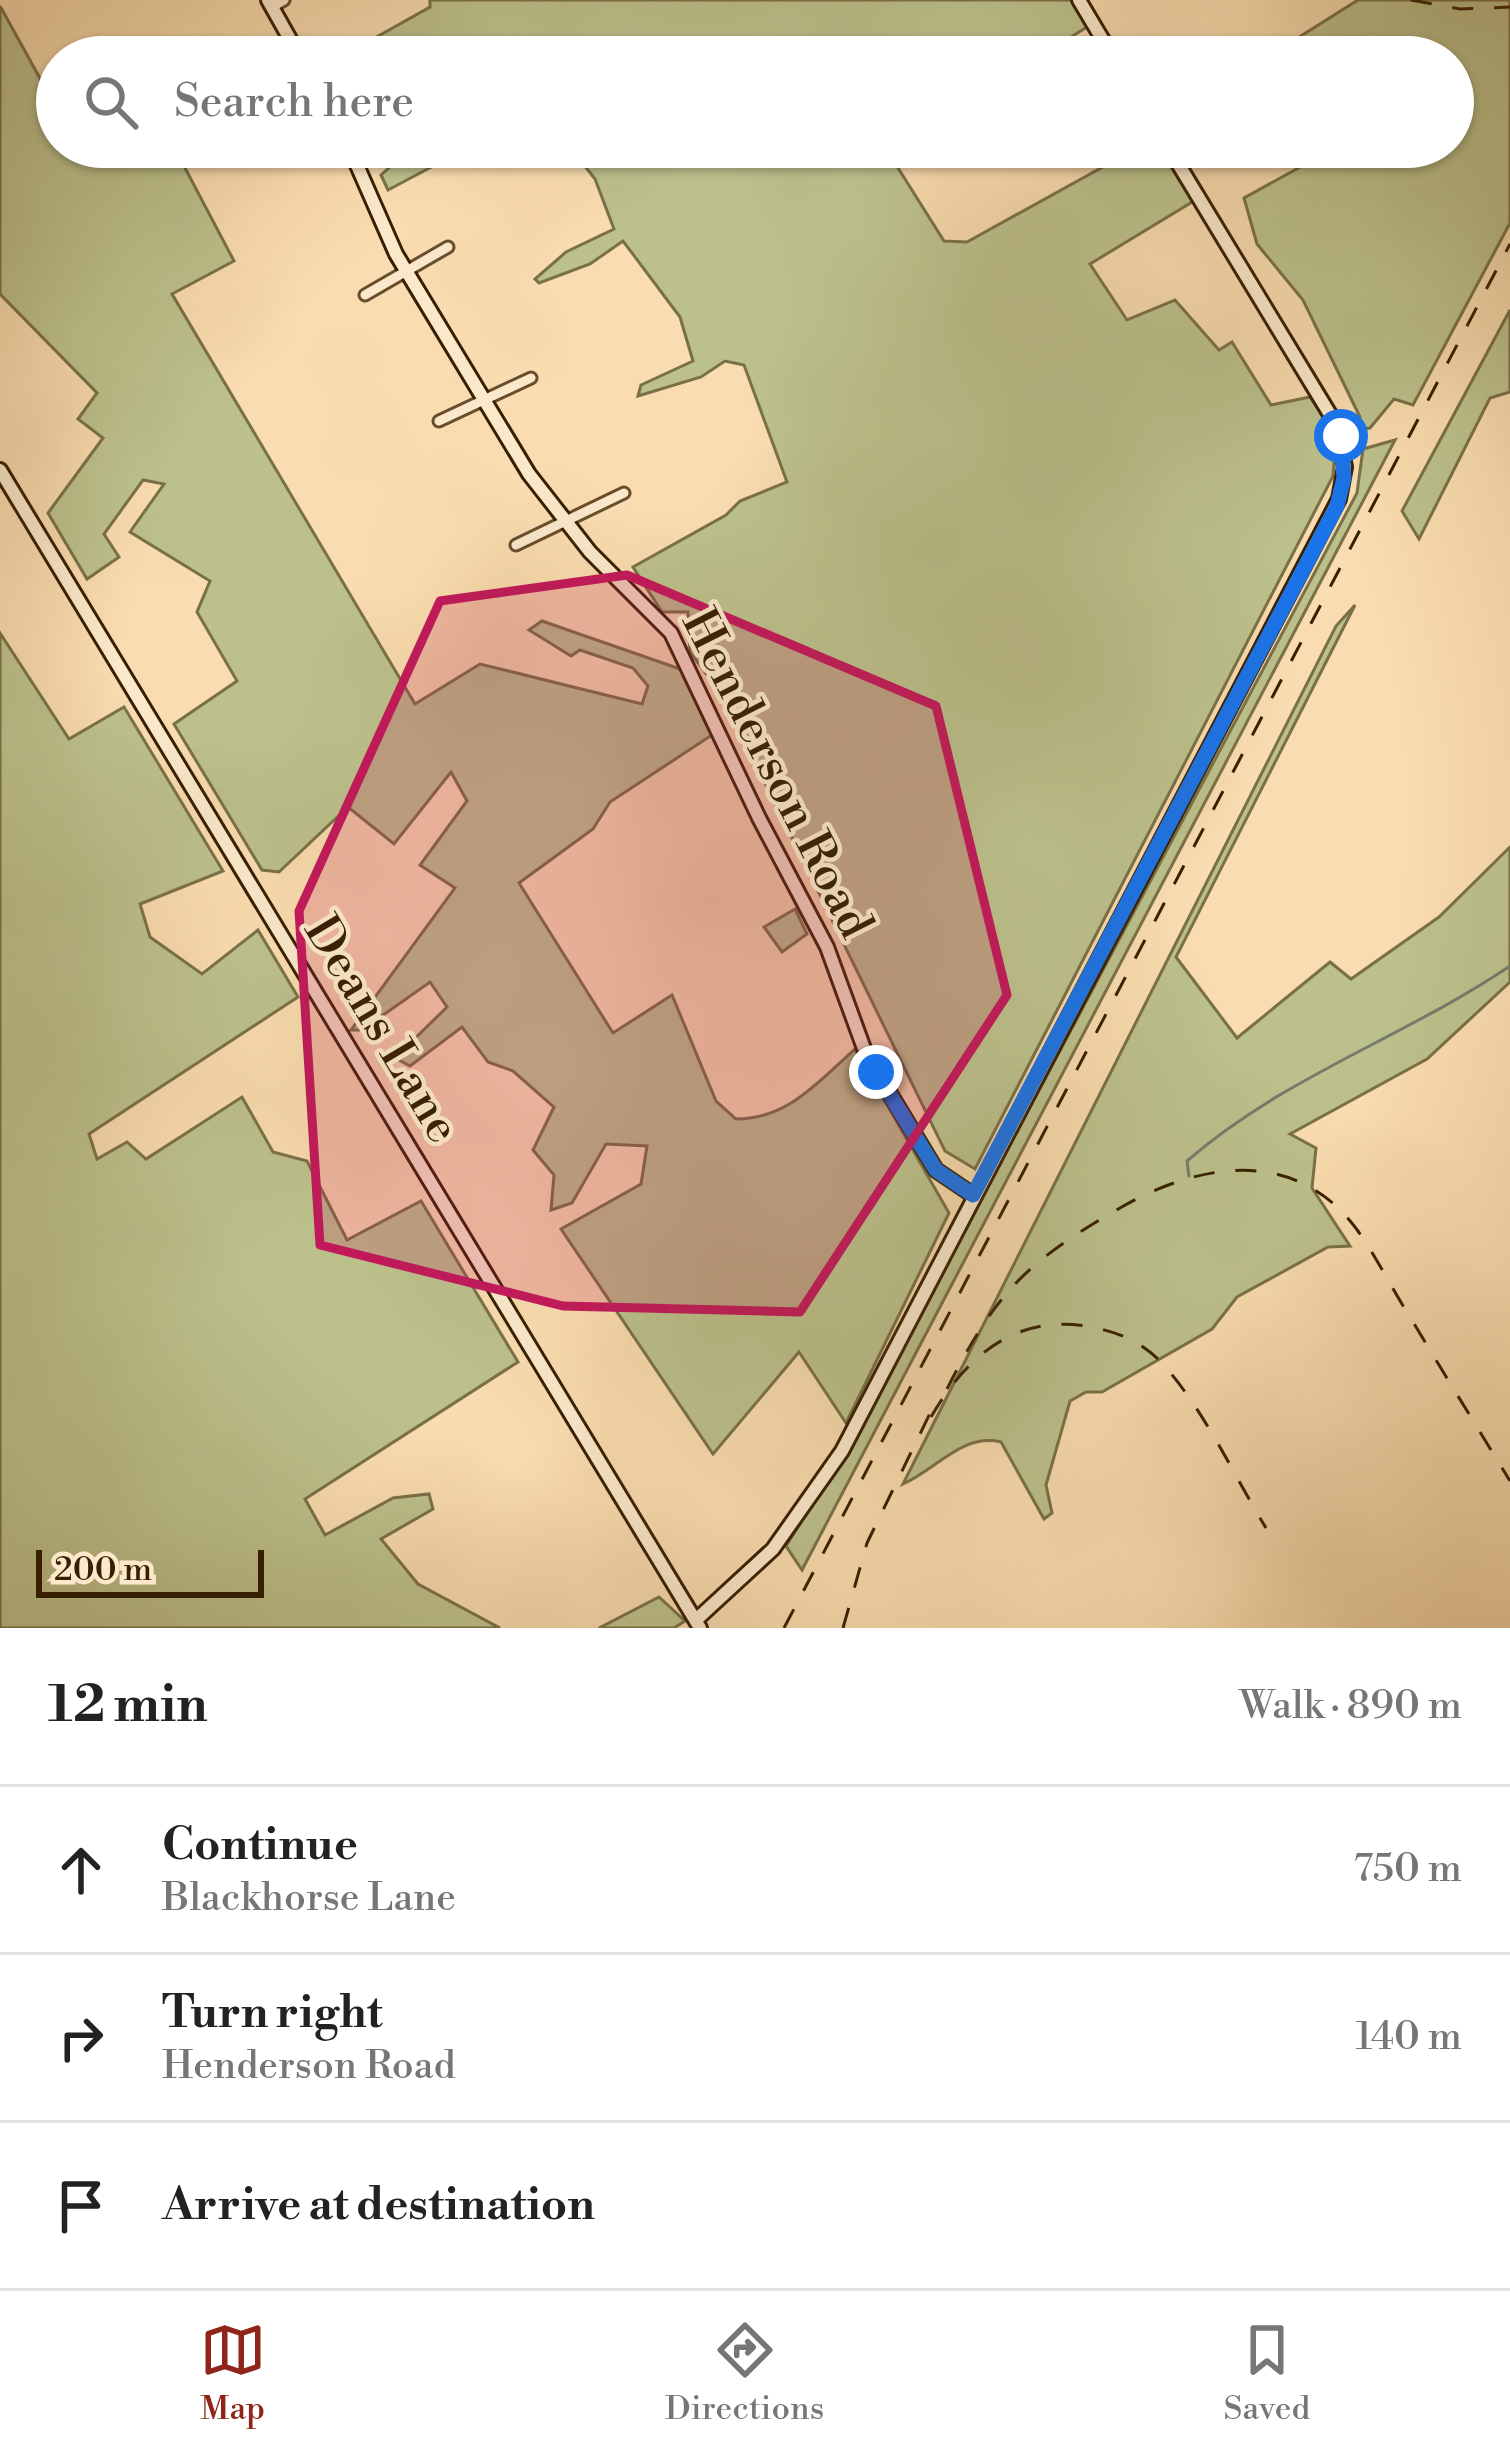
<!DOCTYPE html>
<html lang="en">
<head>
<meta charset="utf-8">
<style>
	:root { --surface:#fff; --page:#f2f2f2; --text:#222; --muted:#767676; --line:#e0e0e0; --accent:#8f2418 }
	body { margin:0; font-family:"Libre Bodoni",serif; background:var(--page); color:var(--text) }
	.scale { position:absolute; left:36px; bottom:30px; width:228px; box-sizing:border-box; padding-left:12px; border:6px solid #381f02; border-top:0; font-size:33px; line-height:42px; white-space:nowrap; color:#381f02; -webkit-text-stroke:9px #fbe8cb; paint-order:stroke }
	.stop { position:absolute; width:36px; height:36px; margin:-27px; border:9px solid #1a73e8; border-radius:50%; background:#fff }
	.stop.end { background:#1a73e8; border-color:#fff; box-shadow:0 3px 12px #0008 }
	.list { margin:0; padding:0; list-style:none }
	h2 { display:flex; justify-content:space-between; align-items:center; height:156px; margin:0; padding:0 48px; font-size:51px }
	h2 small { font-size:39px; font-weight:400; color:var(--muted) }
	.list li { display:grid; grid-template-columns:78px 1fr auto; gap:36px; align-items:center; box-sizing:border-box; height:168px; padding:0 48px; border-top:3px solid var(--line) }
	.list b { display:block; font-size:45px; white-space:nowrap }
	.list p { margin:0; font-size:39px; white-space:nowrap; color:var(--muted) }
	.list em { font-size:39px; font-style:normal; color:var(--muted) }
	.icon { flex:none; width:66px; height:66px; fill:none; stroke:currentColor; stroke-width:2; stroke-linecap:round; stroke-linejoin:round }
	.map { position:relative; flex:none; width:1510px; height:1628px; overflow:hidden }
	.search { position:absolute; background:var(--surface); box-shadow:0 3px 9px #0004; left:36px; right:36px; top:36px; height:132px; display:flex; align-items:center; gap:30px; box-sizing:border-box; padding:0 42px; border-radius:66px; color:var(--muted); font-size:45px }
	.sheet { height:660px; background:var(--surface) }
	nav { display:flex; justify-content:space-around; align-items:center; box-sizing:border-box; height:168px; border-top:3px solid var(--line); background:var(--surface); font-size:33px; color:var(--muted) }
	nav a { display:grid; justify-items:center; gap:6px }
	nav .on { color:var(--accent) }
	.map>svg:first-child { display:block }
	.green { fill:#bcc18c; stroke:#7a7047; stroke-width:3 }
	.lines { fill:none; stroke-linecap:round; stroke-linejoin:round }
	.stream { stroke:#777b6d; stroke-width:3 }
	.street-casing { stroke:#684e2d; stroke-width:15 }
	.secondary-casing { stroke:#381f02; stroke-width:18 }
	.street { stroke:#fbe8cb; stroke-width:9 }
	.secondary { stroke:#fbe8cb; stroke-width:12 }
	.rail { stroke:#381f02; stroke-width:3; stroke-dasharray:21 21; stroke-linecap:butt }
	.route { stroke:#1a73e8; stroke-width:15 }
	.marked { fill:#c2185b; fill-opacity:0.2; stroke:#c2185b; stroke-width:9; stroke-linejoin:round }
	.labels { text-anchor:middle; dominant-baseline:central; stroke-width:9; stroke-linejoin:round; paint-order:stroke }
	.street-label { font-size:48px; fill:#381f02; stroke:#fbe8cb }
</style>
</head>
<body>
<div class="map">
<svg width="1510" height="1628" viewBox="0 0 1510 1628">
	<rect width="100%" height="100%" fill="#f9dcaf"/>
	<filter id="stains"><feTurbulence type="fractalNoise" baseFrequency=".00167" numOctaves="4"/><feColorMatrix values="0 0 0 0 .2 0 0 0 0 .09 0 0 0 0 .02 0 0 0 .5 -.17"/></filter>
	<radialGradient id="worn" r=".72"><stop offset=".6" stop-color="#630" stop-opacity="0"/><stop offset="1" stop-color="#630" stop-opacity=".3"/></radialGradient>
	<g class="green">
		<polygon points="430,0 1082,0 1095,22 1039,57 409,57 402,50 386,50 384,57 328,57 364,44 430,7"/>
		<polygon points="1358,0 1510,0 1510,223 1413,405 1394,399 1370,428 1357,430 1360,417 1303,300 1257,244 1244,198 1311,161 1325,147 1453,147 1453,57 1358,57 1354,52 1304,57 1293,41"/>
		<path d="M 0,6 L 47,91 L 57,84 L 57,147 L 174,147 L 234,261 L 172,294 L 415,704 L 480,664 L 642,704 L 648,686 L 633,668 L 580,650 L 571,656 L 529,630 L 542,621 L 683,670 L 712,735 L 610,802 L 593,829 L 519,883 L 613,1033 L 672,995 L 716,1101 L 736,1119 C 788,1119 818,1082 855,1049 L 949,1213 L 846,1423 L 799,1352 L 713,1454 L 561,1229 L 641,1184 L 647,1146 L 606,1144 L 572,1203 L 551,1210 L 554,1175 L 533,1150 L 554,1107 L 513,1071 L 488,1062 L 462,1027 L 410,1066 L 395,1058 L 447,1007 L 430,982 L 362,1030 L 351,1030 L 455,888 L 420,865 L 467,801 L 451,772 L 394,844 L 348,807 L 279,872 L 262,870 L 174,724 L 237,681 L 197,612 L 210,581 L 130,532 L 164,484 L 143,480 L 104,534 L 119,557 L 87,579 L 48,513 L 103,438 L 78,419 L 97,393 L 0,294 Z"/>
		<polygon points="412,147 469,147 388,190 381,175"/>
		<polygon points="570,147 896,147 888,152 944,241 967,242 1139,147 1172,147 1202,196 1090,264 1127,320 1175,300 1219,350 1232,342 1271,405 1310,397 1336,433 1333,476 975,1169 945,1151 727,705 724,670 710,679 690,652 688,612 662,612 633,567 726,515 740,501 787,482 744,365 725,361 701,377 638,396 641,385 693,361 680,317 623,241 590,264 539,283 535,279 566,252 614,229 595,179"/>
		<polygon points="1510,310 1510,392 1490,398 1419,539 1402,511"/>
		<polygon points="1395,440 802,1570 786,1546 851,1443 1357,493 1363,449"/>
		<path d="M 1355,605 L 1176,957 L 1237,1038 L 1330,962 L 1351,979 L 1439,917 L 1510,847 L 1510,982 L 1427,1059 L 1290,1134 L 1316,1148 L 1312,1188 L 1350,1246 L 1328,1247 L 1237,1297 L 1212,1329 L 1102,1392 L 1086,1392 L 1070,1401 L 1046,1485 L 1052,1513 L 1044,1519 L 1001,1442 C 962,1433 937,1469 903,1484 L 1336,626 Z"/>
		<polygon points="0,633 69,739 124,707 223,871 140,904 150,937 202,974 258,930 298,997 89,1134 97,1159 127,1142 146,1159 242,1097 273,1152 307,1161 347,1240 421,1201 518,1362 305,1499 325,1535 393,1498 429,1494 433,1509 381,1539 418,1584 500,1628 0,1628"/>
		<polygon points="795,909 807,934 782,952 764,927"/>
		<polygon points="659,1597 685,1621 674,1628 599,1628"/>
	</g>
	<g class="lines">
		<path class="stream" d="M 1189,1176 L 1187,1161 C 1283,1077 1405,1037 1510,966"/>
		<g class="street-casing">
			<g id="street">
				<polyline points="272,7 284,0"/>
				<polyline points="365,295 448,247"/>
				<polyline points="439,421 531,378"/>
				<polyline points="516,545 624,493"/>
			</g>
		</g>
		<g class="secondary-casing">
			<g id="secondary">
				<polyline points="268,0 300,57"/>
				<polyline points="1079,0 1113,57"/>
				<polyline points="349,147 396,254 529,474 590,552 671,633 759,818 827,947 866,1054 936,1170 973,1195"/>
				<polyline points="0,470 700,1628"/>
				<polyline points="696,1620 773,1549 842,1451 1339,499 1345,467 1337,426 1168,147"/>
			</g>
		</g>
		<use href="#street" class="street"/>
		<use href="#secondary" class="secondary"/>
		<g class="rail">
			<polyline points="1411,0 1460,9 1510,7"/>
			<path d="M 947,1389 C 996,1292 1026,1262 1120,1208 C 1198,1163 1296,1145 1358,1231 C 1377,1258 1392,1289 1410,1317 C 1443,1372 1477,1427 1510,1481"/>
			<path d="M 931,1417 C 968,1353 1020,1311 1096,1328 C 1121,1333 1144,1344 1161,1362 C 1204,1409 1233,1474 1266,1528"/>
			<polyline points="784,1628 1510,244"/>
			<polyline points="843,1628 867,1543 936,1401"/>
		</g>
	</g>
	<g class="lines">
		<polyline class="route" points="876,1072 936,1170 973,1195 1337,506 1344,478 1341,436"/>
	</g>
	<path class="marked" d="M 627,575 L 936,706 L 1007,995 L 800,1312 L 563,1306 L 320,1245 L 299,911 L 440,601 Z"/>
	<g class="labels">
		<g class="street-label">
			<text transform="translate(776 774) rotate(63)">Henderson Road</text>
			<text transform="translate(381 1030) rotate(59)">Deans Lane</text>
		</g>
	</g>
	<rect width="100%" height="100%" filter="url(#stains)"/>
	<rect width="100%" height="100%" fill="url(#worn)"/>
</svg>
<div class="scale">200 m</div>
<div class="stop" style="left:1341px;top:436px"></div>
<div class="stop end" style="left:876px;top:1072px"></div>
<div class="search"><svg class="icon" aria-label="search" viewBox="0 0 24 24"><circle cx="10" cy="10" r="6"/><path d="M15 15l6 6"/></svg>Search here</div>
</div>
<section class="sheet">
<h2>12 min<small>Walk · 890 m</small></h2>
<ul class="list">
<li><svg class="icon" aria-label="ahead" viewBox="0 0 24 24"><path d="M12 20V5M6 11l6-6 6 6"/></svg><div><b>Continue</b><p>Blackhorse Lane</p></div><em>750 m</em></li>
<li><svg class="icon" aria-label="right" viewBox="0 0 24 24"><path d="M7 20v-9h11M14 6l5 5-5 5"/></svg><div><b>Turn right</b><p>Henderson Road</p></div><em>140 m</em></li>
<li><svg class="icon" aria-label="arrive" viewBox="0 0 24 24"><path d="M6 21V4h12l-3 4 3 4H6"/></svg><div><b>Arrive at destination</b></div></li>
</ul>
</section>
<nav>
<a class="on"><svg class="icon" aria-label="map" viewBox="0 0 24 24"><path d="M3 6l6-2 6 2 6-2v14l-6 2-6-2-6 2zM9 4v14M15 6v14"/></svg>Map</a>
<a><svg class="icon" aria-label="directions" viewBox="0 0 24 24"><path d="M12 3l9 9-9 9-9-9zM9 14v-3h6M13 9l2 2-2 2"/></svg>Directions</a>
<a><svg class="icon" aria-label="saved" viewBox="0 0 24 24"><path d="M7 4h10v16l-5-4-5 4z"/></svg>Saved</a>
</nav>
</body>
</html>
